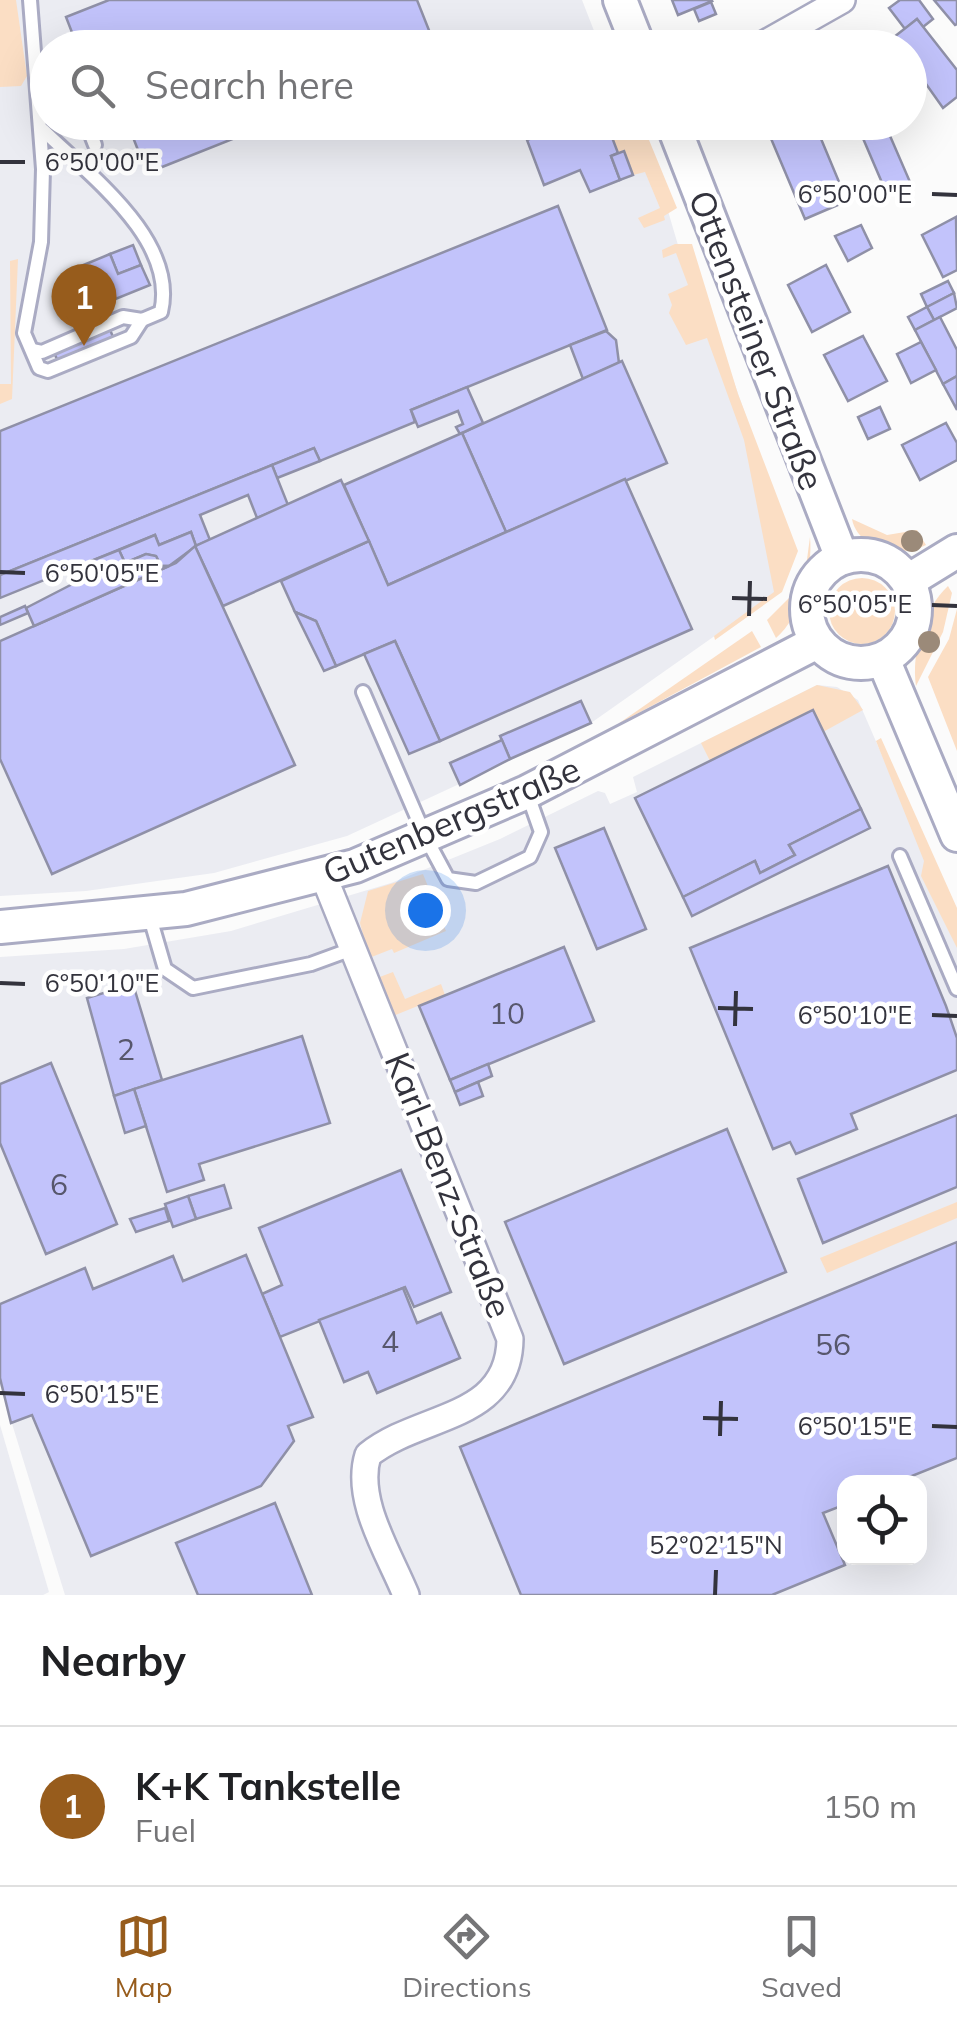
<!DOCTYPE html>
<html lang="en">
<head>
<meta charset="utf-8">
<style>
	:root { --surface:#fff; --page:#f2f2f2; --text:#202124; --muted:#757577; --line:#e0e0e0; --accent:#975c1c }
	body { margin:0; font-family:Mulish,sans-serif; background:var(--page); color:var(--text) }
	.controls { position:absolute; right:30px; bottom:30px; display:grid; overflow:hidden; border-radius:20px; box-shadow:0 10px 40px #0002 }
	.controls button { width:90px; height:90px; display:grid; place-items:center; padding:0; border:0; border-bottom:2px solid var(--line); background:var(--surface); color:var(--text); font:50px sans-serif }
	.you { position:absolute; left:425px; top:910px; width:35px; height:35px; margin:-25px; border:8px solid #fff; border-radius:50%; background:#1a73e8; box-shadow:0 0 0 15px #1a73e833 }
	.badge { display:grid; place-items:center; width:65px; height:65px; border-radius:50%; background:var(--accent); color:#fff; font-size:32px; font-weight:700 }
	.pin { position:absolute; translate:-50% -82px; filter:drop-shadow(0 2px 5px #0008) }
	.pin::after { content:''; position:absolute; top:52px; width:35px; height:30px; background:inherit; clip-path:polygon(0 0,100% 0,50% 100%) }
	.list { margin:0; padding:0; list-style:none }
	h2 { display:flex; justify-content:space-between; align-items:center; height:130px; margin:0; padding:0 40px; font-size:42px }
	h2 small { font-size:32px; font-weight:400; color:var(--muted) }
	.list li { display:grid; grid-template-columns:65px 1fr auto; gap:30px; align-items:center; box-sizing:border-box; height:160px; padding:0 40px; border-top:2px solid var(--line) }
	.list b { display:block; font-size:38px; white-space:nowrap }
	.list p { margin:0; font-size:32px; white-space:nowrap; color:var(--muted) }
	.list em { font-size:32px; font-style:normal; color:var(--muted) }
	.icon { flex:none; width:55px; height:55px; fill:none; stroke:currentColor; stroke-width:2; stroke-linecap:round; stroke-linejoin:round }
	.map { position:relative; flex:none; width:957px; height:1595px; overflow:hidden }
	.search { position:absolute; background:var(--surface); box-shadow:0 10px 40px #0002; left:30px; right:30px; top:30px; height:110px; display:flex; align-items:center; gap:25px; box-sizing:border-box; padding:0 35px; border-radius:55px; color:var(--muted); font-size:38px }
	.sheet { height:290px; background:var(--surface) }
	nav { display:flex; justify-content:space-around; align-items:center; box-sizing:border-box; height:140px; border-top:2px solid var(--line); background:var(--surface); font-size:28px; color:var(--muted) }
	nav a { display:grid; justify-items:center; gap:5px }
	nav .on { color:var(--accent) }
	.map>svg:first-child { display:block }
	.built { fill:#ebecf2; fill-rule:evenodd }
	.green { fill:#fbdec4 }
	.building { fill:#c2c3fb; stroke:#8f90a7; stroke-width:2.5 }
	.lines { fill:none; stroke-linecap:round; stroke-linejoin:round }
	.service-casing { stroke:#aaabc3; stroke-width:18 }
	.minor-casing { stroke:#aaabc3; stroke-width:30 }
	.tertiary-casing { stroke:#aaabc3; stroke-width:38 }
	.service { stroke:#fff; stroke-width:12 }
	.minor { stroke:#fff; stroke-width:25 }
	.tertiary { stroke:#fff; stroke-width:32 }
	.tree { fill:#9b8a79 }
	.ticks { fill:none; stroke:#33333d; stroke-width:4 }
	.labels { text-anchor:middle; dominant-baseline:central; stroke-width:9; stroke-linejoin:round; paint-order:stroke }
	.number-label { font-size:30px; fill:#57576c }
	.street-label { font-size:35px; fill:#33333d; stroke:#fff }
	.ticks-label { font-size:25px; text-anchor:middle; fill:#33333d; stroke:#fff; stroke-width:9; stroke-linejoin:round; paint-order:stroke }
</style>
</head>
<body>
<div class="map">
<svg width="957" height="1595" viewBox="0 0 957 1595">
	<rect width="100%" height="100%" fill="#fbfbfb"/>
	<g class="built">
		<polygon points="0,0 582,0 598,41 582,47 48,48 48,122 642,123 678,245 687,248 794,553 780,590 591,723 347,836 214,873 86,891 0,896"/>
		<path d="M 817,685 L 837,687 L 858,700 L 957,928 L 957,1595 L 65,1595 L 0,1385 L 0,957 L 124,949 L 231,931 L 391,883 L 500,839 L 598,791 L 605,793 L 610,804 L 637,792 L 633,777 ZM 844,1482 L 920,1482 L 920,1558 L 844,1558 Z"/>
		<polygon points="0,1425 49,1592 43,1595 0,1595"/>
	</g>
	<g class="green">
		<polygon points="0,0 16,0 27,76 21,86 0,87"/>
		<polygon points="625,123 642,123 677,208 664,216 665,220 644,228 638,218 660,208 645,172 633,175 624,152 618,153 610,132"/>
		<polygon points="675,244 692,244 738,394 798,551 782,592 715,640 714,636 774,592 744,440 707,338 686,345 669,313 672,305 668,294 688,285 676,253 663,258 662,250"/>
		<polygon points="18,259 12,399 0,404 0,384 11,384 10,261"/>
		<path d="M 852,519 L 887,535 L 917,530 L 926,545 C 900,559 857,548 852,519 Z"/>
		<path d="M 810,537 C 813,568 801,617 776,638 L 767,620 L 793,594 L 806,567 Z"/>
		<circle cx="862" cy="611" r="33"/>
		<path d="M 948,586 L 952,593 L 943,632 L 916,686 C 911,653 924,608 948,586 Z"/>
		<polygon points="957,609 957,751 928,677 949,639"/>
		<polygon points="752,631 761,647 618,724"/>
		<polygon points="817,685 850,692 863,710 823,732 812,711 710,761 701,743"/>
		<polygon points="881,738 957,908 957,948 921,876 924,861 876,741"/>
		<polygon points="423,874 446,931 394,953 392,949 369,958 360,923 368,891"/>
		<polygon points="393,972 405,999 441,984 445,995 393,1016 377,978"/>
		<polygon points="957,1202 957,1218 827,1273 820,1258"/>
	</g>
	<g class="building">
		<polygon points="109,0 417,0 436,48 78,48 66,17"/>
		<polygon points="672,0 711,0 712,1 678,15"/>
		<polygon points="900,0 919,0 933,19 923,27 917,19 905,29 889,8"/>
		<polygon points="934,0 957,0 957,24 955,25"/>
		<polygon points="711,2 716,14 699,21 694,9"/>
		<polygon points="917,19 957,70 957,97 943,108 919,74 910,81 910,48 880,48"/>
		<polygon points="127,122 275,122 147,173"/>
		<polygon points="571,122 599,122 603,134 610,132 618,153 611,156 620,180 590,192 580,170 544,185 527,140"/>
		<polygon points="764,122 814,122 847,201 805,219"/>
		<polygon points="856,122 884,122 910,182 886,192"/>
		<polygon points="624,151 633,175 620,180 611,156"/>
		<polygon points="558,206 607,330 411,410 415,422 320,461 314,448 0,575 0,431"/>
		<polygon points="956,217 957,270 943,277 922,235"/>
		<polygon points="861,225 872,248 848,261 835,236"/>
		<polygon points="133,245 141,265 118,274 110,254"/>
		<polygon points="110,254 118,274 141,265 150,285 86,311 69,271"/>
		<polygon points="826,265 850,312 812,332 788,285"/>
		<polygon points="948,281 954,293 927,307 921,294"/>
		<polygon points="954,293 957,308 934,320 927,307"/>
		<polygon points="927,307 934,320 915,330 908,317"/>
		<polygon points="940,317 957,350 957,376 943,384 915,330"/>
		<polygon points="106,320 118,349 62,371 50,343"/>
		<polygon points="606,331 616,340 619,363 583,379 570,345"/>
		<polygon points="863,336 887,381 848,401 824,355"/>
		<polygon points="921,342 936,370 911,383 897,354"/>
		<polygon points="622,361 667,463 506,532 462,433"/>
		<polygon points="957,376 957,410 943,384"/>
		<polygon points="467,387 483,423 460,434 456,427 463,424 458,411 418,427 411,410"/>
		<polygon points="880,407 890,429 868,439 858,417"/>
		<polygon points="946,423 957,443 957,460 920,480 902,445"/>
		<polygon points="462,433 506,532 388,585 344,485"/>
		<polygon points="314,448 320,461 277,478 272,465"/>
		<polygon points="272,465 288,505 257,518 248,495 200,515 210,540 196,546 191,532 159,545 155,535 0,598 0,575"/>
		<polygon points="625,479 692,629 440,741 395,641 336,666 316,621 295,612 281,581 369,541 388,585"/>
		<polygon points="341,480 369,541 223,606 195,546"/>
		<polygon points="191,532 196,546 169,566 161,566 156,556 146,554 125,563 119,550 155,535 159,545"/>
		<polygon points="195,546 295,765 52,874 0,759 0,641 176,563"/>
		<polygon points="119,550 125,563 146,554 156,556 161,566 169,566 34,626 26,608 86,577 81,565"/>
		<polygon points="25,606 28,613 0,625 0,617"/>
		<polygon points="295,612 316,621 336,666 324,671"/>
		<polygon points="395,641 440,741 409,754 364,654"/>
		<polygon points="581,701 591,723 510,759 500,736"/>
		<polygon points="813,710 861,809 789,845 795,855 760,873 755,861 683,897 635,798"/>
		<polygon points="502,740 510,759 460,785 450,763"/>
		<polygon points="861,809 870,828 692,916 683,897 755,861 760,873 795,855 789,845"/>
		<polygon points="604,828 646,929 597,949 555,848"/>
		<polygon points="888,866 946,1006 957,1038 957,1070 851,1114 857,1129 796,1154 790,1142 773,1149 690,948"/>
		<polygon points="564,947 594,1021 450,1080 419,1006"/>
		<polygon points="133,984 162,1080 114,1096 87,998"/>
		<polygon points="302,1036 330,1123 199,1164 204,1180 167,1192 134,1089"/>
		<polygon points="51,1063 117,1224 46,1254 0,1143 0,1084"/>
		<polygon points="488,1064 492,1076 455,1092 450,1080"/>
		<polygon points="478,1082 483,1096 460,1105 455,1092"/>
		<polygon points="134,1089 146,1126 125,1133 114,1096"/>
		<polygon points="957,1115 957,1187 823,1243 798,1179"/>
		<polygon points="727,1129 786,1272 564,1364 505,1222"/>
		<polygon points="401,1170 451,1292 414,1307 405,1287 280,1337 262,1294 282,1285 259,1228"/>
		<polygon points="224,1185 231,1208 196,1219 188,1196"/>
		<polygon points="188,1196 196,1219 173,1227 165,1204"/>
		<polygon points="165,1208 169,1221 136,1232 130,1219"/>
		<polygon points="957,1242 957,1458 897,1482 844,1482 844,1505 823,1513 845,1565 772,1595 521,1595 460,1447"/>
		<polygon points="246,1255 313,1417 288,1426 294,1441 261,1486 91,1556 32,1415 11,1423 0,1378 0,1304 85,1268 93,1289 173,1256 183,1281"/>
		<polygon points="403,1288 417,1323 441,1313 460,1358 377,1393 368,1372 344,1382 319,1320"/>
		<polygon points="275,1503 312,1595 198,1595 176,1543"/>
	</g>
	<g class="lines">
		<g class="service-casing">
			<g id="service">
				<polyline points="30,0 43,169 41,242 24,333 39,368 48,371 131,337 142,320"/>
				<polyline points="86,122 95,145"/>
				<path d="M 32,350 L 42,352 L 123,317 L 142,320 L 161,312 C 178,240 89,175 43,130"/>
				<polyline points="363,692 426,838 448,879 476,883 530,857 541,832 528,795"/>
				<polyline points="900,856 957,989"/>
				<polyline points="149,914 165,969 193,988 311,964 352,949"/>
			</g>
		</g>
		<g class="minor-casing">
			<g id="minor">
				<polyline points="757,48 842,0"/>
				<path d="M 324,877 L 510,1339 C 509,1421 420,1413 368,1455 C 354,1500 389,1553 406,1595"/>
			</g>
		</g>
		<g class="tertiary-casing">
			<g id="tertiary">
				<polyline points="620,0 639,48"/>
				<polyline points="672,122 842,558"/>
				<circle cx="861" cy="609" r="54"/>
				<polyline points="908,581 957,551"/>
				<polyline points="883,659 957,835"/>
				<polyline points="0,927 186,909 355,866 527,792 817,642"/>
			</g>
		</g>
		<use href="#service" class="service"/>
		<use href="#minor" class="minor"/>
		<use href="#tertiary" class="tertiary"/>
	</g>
	<g class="tree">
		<circle cx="912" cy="541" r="11"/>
		<circle cx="929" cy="642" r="11"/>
	</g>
	<path class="ticks" d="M 0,162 L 25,162M 932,194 L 957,195M 0,572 L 25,573M 732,598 L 767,599M 932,605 L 957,606M 749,616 L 750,581M 0,983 L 25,984M 718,1008 L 753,1009M 932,1015 L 957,1016M 735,1026 L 736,991M 0,1393 L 25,1394M 703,1418 L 738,1419M 932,1426 L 957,1427M 720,1436 L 721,1401M 715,1595 L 716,1570"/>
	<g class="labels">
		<g class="number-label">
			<text x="507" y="1013">10</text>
			<text x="126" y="1049">2</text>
			<text x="59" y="1184">6</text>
			<text x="390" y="1341">4</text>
			<text x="833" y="1344">56</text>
		</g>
		<g class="street-label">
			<text transform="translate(757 340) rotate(69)">Ottensteiner Straße</text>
			<text transform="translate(451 820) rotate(-23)">Gutenbergstraße</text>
			<text transform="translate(449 1185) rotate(68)">Karl-Benz-Straße</text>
		</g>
	</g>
	<g class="ticks-label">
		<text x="102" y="171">6°50'00"E</text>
		<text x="855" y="203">6°50'00"E</text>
		<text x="102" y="582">6°50'05"E</text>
		<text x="855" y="613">6°50'05"E</text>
		<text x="102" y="992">6°50'10"E</text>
		<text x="855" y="1024">6°50'10"E</text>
		<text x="102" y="1403">6°50'15"E</text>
		<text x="855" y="1435">6°50'15"E</text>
		<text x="716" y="1554">52°02'15"N</text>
	</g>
</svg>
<div class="controls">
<button><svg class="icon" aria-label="locate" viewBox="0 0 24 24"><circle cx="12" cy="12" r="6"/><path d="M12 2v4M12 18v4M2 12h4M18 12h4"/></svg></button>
</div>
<div class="you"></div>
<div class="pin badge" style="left:84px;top:346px">1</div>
<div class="search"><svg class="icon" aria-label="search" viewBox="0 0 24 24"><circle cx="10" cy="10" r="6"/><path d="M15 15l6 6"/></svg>Search here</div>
</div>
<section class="sheet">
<h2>Nearby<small></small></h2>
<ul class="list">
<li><span class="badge">1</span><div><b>K+K Tankstelle</b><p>Fuel</p></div><em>150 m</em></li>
</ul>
</section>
<nav>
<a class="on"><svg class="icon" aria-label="map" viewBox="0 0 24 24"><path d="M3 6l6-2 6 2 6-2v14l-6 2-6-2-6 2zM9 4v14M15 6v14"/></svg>Map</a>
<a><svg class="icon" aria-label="directions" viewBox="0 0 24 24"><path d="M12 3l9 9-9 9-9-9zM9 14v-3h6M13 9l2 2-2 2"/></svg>Directions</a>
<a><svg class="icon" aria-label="saved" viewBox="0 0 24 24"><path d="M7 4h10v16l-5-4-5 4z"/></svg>Saved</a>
</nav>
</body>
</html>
